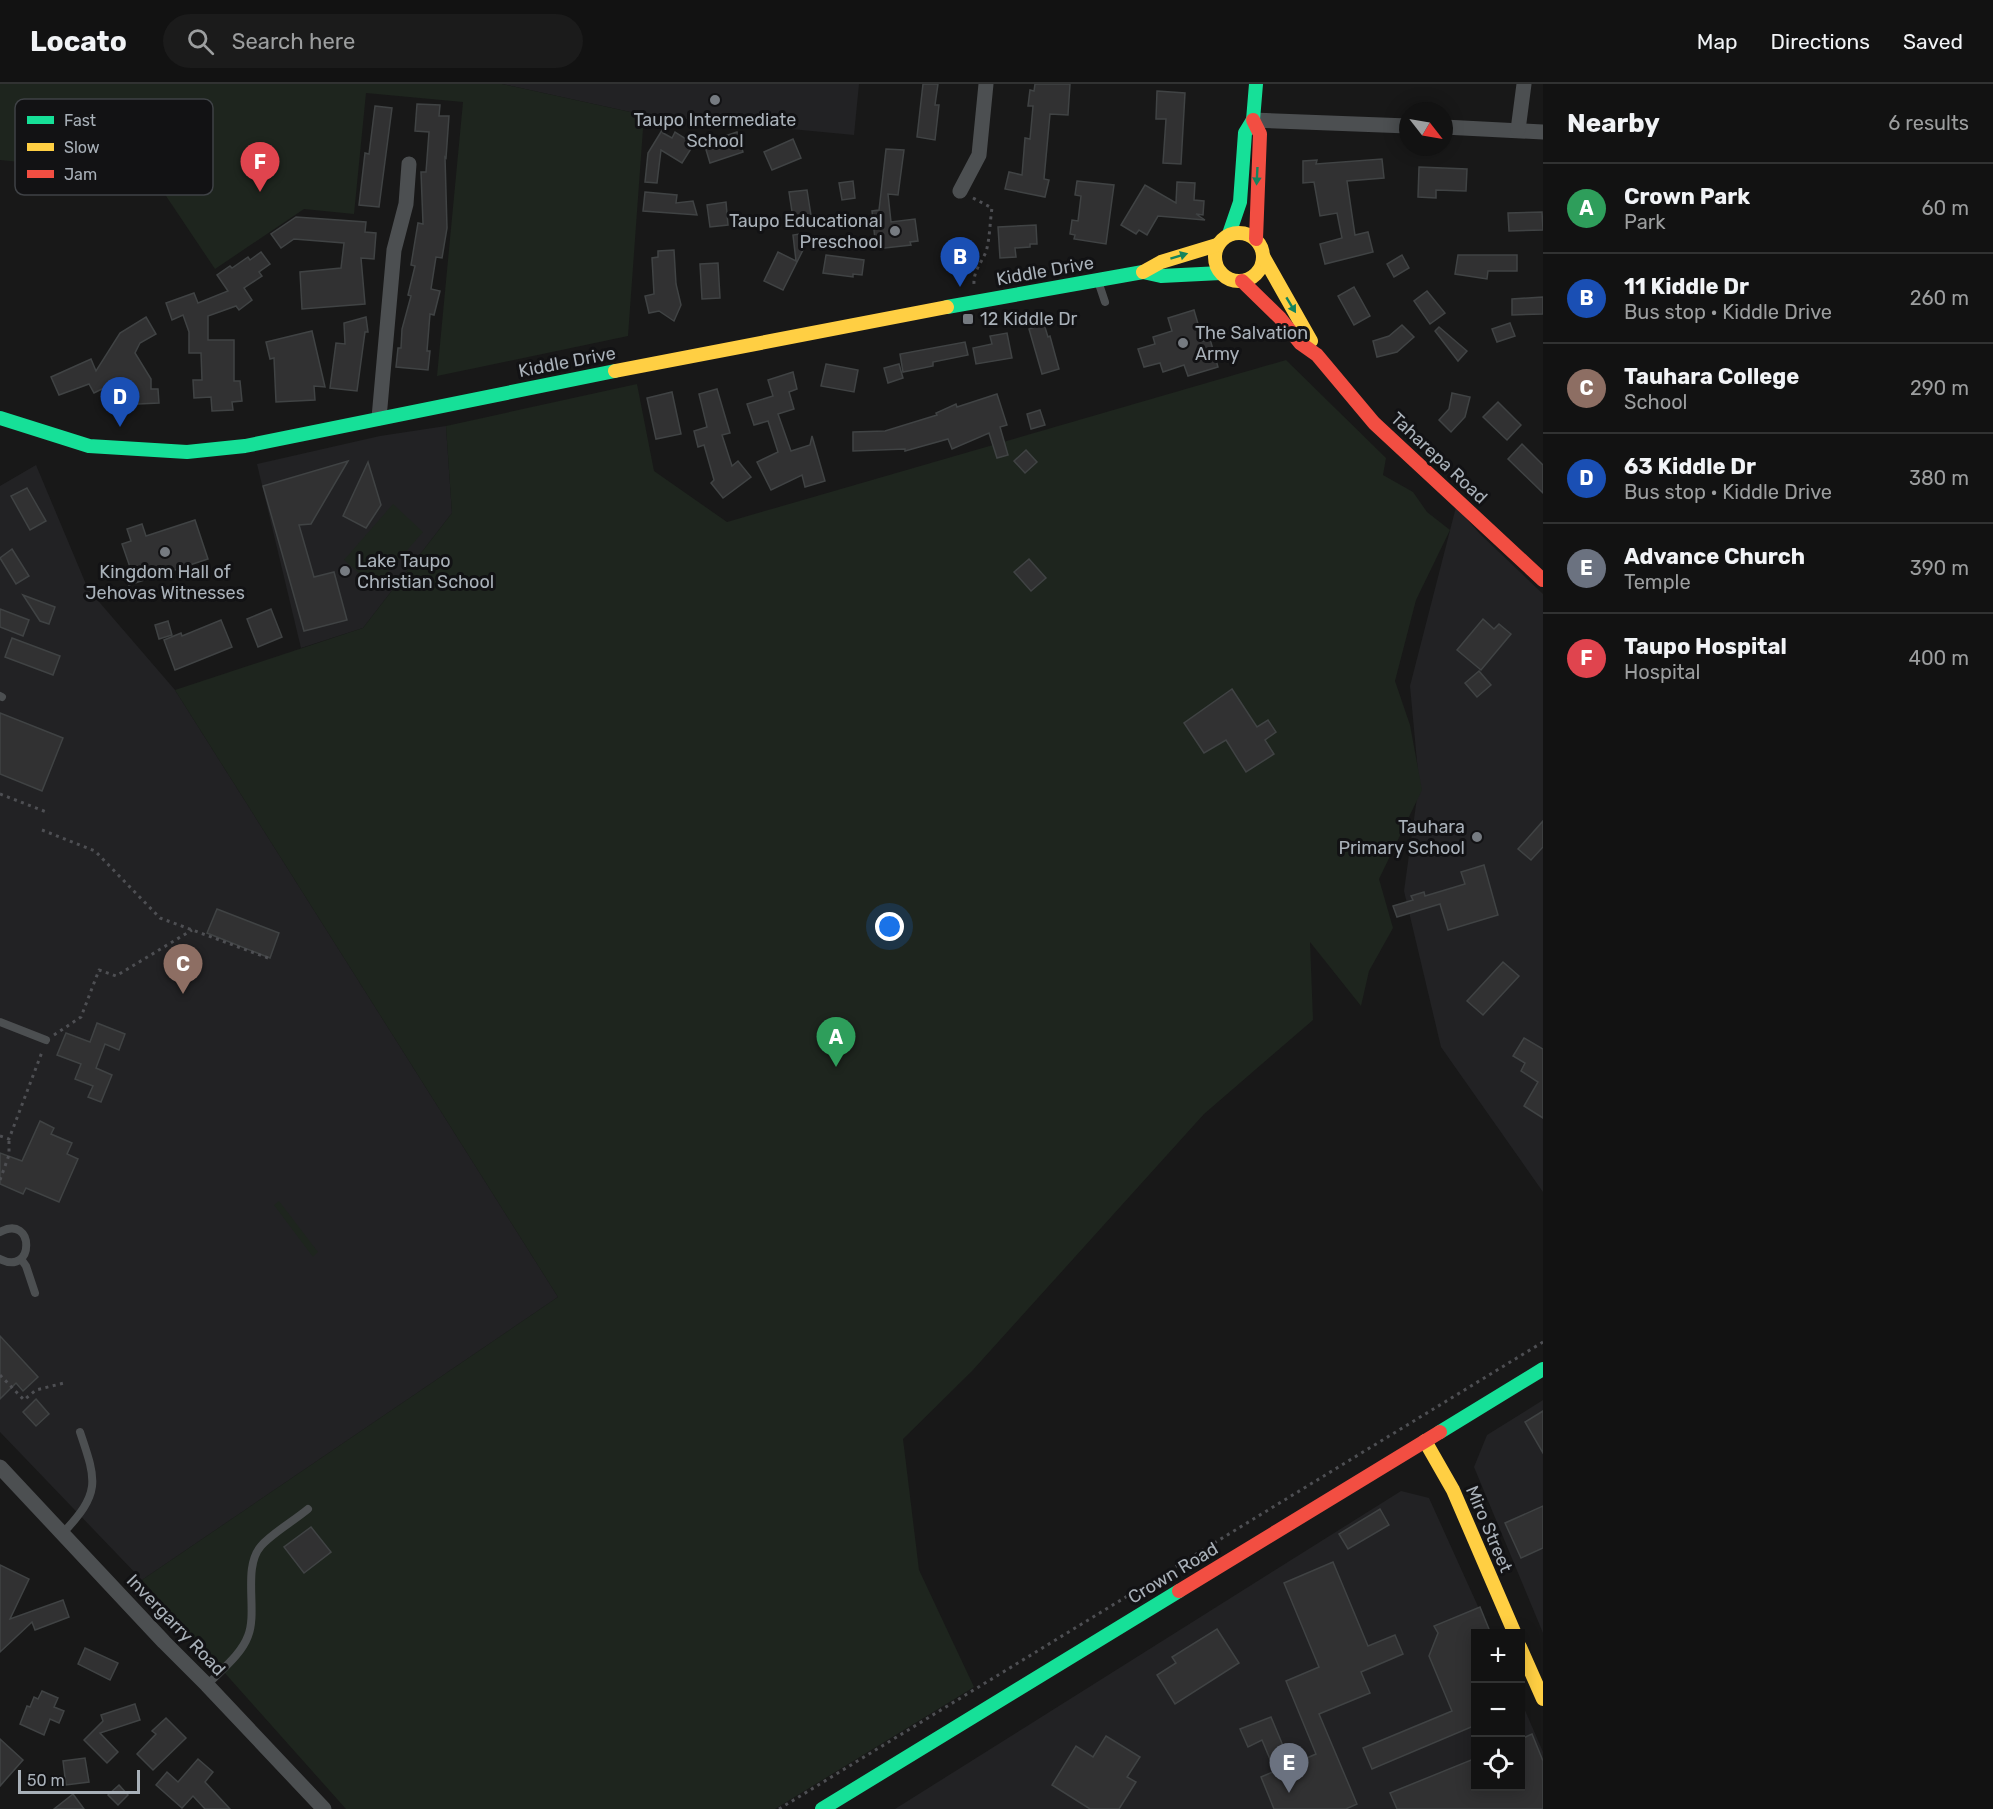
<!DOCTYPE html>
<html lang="en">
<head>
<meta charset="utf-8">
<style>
	:root { --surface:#121212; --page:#1b1b1b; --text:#f1f3f6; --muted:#9c9e9f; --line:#313232; --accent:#8c9099 }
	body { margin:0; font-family:Rubik,sans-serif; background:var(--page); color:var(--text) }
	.controls { position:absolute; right:18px; bottom:18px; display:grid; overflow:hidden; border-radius:0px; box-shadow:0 3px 15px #0003 }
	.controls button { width:54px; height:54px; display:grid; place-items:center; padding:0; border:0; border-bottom:2px solid var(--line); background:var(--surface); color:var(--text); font:30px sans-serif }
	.compass { position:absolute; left:1399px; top:18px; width:54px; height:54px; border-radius:50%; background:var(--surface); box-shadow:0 3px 15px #0003; rotate:121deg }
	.scale { position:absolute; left:18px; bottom:15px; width:122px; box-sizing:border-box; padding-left:6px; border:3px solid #a9b1b9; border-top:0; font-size:16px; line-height:21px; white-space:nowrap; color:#a9b1b9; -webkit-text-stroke:4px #121214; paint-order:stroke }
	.you { position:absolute; left:890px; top:843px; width:21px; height:21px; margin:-15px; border:4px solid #fff; border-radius:50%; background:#1a73e8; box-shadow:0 0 0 9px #1a73e833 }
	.badge { display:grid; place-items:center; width:39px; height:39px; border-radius:50%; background:var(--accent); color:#fff; font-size:20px; font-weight:700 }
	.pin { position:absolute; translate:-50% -50px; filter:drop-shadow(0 2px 3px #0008) }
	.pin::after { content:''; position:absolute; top:32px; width:21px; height:18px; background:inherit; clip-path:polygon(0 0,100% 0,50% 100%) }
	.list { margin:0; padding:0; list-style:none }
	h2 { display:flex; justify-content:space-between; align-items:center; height:78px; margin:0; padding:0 24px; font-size:26px }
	h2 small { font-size:20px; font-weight:400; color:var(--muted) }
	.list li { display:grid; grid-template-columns:39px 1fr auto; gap:18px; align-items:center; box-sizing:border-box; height:90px; padding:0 24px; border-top:2px solid var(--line) }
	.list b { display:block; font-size:22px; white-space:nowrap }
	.list p { margin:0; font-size:20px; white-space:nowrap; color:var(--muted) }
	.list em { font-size:20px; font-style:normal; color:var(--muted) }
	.icon { flex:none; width:33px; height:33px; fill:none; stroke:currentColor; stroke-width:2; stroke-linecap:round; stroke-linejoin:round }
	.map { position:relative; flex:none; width:1543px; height:1725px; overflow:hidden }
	header { display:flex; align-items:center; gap:36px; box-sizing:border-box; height:84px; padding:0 30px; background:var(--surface); border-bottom:2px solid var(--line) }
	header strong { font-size:28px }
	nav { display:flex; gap:33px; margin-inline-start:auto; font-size:21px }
	.search { width:420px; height:54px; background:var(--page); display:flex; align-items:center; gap:15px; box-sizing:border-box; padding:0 21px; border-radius:33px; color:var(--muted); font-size:22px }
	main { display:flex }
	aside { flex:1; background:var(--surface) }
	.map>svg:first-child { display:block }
	.built { fill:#222224 }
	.green { fill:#1e251e }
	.building { fill:#313132; stroke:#404344; stroke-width:1.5 }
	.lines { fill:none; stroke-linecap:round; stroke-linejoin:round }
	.path { stroke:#4e4f53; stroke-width:3; stroke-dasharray:3 4.5; stroke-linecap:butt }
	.lane { stroke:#4c4f51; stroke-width:8 }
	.street { stroke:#4c4f51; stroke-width:15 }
	.fast { stroke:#16e098; stroke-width:14 }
	.slow { stroke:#ffcf43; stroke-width:14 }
	.jam { stroke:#f24e42; stroke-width:14 }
	.oneway { fill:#14835d }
	.poi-dot { fill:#767b81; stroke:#121214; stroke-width:2 }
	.labels { text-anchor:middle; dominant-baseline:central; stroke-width:6; stroke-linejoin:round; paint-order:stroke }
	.poi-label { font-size:18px; fill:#a9b1b9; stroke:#121214; text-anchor:start }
	.street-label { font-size:18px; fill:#a9b1b9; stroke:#121214 }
	.key { fill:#121214; stroke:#3f4246; stroke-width:1.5 }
	.key-label { font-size:16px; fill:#a9b1b9 }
</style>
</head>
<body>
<header>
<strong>Locato</strong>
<div class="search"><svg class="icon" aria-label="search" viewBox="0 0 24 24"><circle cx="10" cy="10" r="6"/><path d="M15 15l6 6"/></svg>Search here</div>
<nav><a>Map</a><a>Directions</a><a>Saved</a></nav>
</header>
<main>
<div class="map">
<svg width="1543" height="1725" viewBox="0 0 1543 1725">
	<rect width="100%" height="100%" fill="#181818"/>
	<g class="built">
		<polygon points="502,0 859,0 854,51 644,31"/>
		<polygon points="446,342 452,429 363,544 301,564 257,380 380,352"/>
		<polygon points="36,381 88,505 175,606 558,1213 142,1496 0,1348 0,402"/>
		<polygon points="1456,423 1480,450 1543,510 1543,1108 1441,963 1404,807 1419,699 1410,602"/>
		<polygon points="1543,1316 1543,1549 1474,1383 1487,1351"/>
		<polygon points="1401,1407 1429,1414 1490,1549 1476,1550 1476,1702 1520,1702 1521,1617 1543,1668 1543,1725 895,1725"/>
	</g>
	<g class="green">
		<polygon points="0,0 502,0 644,31 628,252 437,292 463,18 366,9 354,130 304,125 215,185 152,91 0,76"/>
		<polygon points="1286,276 1386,374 1383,391 1413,408 1427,428 1450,446 1416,516 1395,597 1410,641 1422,706 1379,795 1393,844 1369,887 1361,922 1310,858 1313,936 1204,1030 972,1287 903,1355 919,1486 974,1603 775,1725 346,1725 142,1496 558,1213 175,606 363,544 452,429 446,342 637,300 654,387 727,438"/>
		<polygon points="393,420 423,448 375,503 344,476"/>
		<polygon points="279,1117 318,1168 313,1173 274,1121"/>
	</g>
	<g class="building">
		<polygon points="923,0 938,0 935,21 939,21 935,56 917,53"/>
		<polygon points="1035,0 1070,0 1068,31 1050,30 1044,95 1049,96 1045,113 1005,105 1009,88 1022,91 1025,54 1030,55 1033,22 1028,22 1030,6 1034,7"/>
		<polygon points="1157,7 1185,9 1181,80 1163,79 1166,35 1156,35"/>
		<polygon points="417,20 440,21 439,32 449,32 446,74 445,73 447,144 442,174 436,173 431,205 440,207 434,231 430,230 427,267 430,267 428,286 396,283 398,264 401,264 402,245 411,212 408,211 415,182 411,181 418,139 423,140 421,88 426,88 429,48 415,47"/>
		<polygon points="375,22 392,24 379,123 359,121 365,69 369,70"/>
		<polygon points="664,43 663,49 672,54 675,48 694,60 682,79 661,66 657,99 645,98 648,69"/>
		<polygon points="737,48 743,68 710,79 704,59"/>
		<polygon points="793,55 801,74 772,86 764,68"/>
		<polygon points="886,65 904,66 898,111 888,110 891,138 915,135 918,157 910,158 911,161 876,165 872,127 879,126"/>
		<polygon points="1382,75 1384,94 1347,97 1355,151 1368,148 1373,168 1325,180 1320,160 1342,154 1337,129 1320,132 1314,98 1303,99 1303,77 1317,76 1316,80"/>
		<polygon points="1419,83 1467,85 1466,107 1436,106 1436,114 1418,113"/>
		<polygon points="853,97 855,114 842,116 839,99"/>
		<polygon points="1077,97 1114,101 1106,160 1074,155 1075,151 1070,150 1072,136 1078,137 1081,112 1075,111"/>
		<polygon points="1177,98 1195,99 1194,116 1204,117 1203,131 1196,130 1205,136 1158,132 1147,151 1139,146 1136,150 1121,141 1145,101 1176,119"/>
		<polygon points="807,106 812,138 794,141 789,108"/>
		<polygon points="645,108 677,111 676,119 693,117 697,131 643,127"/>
		<polygon points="726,118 728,141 710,143 707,121"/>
		<polygon points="1542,128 1543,146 1509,147 1508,129"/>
		<polygon points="296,133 366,138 365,148 376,149 374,175 361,174 365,220 302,225 300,188 341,184 344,159 294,155 281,164 271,150"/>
		<polygon points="1036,141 1037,160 1030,160 1030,163 1015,164 1016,173 1000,174 998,143"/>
		<polygon points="805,149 806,160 783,206 764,197 778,168 796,177 793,151"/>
		<polygon points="674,166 676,200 681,221 674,237 659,227 649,229 645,212 654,210 652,174 658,173 658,167"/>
		<polygon points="261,168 270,180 259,188 262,192 244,204 252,216 239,226 236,222 208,232 208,256 234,256 234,297 240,297 242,317 232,318 233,326 212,327 211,313 194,314 193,296 202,296 201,269 189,269 189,248 183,231 172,236 166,219 194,209 198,219 228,207 217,191 230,182 232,184 248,173 250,176"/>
		<polygon points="826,171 864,176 862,191 853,190 853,193 823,189"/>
		<polygon points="1402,171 1409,184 1394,193 1387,180"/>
		<polygon points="1458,171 1517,171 1517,187 1488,187 1487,195 1455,190"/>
		<polygon points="718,179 720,214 702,215 700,180"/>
		<polygon points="1354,203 1370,232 1354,241 1338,212"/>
		<polygon points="1427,207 1445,229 1430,240 1414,217"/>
		<polygon points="1543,213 1543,230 1512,231 1512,215"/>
		<polygon points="1194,226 1203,257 1210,255 1218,283 1188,292 1184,281 1163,288 1160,279 1144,283 1138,265 1155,260 1153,253 1172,247 1168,234"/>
		<polygon points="146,233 156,250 140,259 135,269 151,295 151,305 158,305 159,319 116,321 116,298 94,309 89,300 59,311 51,293 91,275 96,287 120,249"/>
		<polygon points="366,233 368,248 365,248 357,307 330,304 336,259 345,260 344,239"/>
		<polygon points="1510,239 1515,252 1497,258 1492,245"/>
		<polygon points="1044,240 1048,253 1050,252 1059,285 1042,290 1029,245"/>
		<polygon points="1402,241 1414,253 1397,268 1377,273 1373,257 1389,252"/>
		<polygon points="1439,243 1467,267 1458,277 1435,247"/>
		<polygon points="312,247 325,303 314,302 315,316 276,318 274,274 270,275 266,258"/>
		<polygon points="1007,249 1012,274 976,280 973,264 992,260 990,252"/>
		<polygon points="965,258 968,271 933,278 933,282 903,288 900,270"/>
		<polygon points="826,280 858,286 854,308 821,302"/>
		<polygon points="899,280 903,294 888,299 884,284"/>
		<polygon points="793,288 797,305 789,308 794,325 778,330 791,367 810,361 812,352 825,397 805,403 802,391 771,406 757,378 778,368 768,337 754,341 747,320 773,312 768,296"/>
		<polygon points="717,305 730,349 722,351 732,382 738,377 751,393 723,414 711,399 714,396 704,361 698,363 694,347 707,343 699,310"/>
		<polygon points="672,308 681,350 656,355 647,314"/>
		<polygon points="1452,309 1470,313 1465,333 1451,348 1439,336 1449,325"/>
		<polygon points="997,310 1007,341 1000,343 1008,371 997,374 989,349 952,365 948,355 905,367 905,365 853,367 853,348 885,347 937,331 936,329 956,320 957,323"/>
		<polygon points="1498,318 1521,341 1507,356 1483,333"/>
		<polygon points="1040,326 1045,341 1031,345 1027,330"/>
		<polygon points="1522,360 1543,381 1543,409 1508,375"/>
		<polygon points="1026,366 1037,378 1025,389 1014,377"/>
		<polygon points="348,377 311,440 299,441 314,493 334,488 347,536 304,547 263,402"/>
		<polygon points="368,378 381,421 366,444 343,432"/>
		<polygon points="27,404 46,437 30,446 11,412"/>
		<polygon points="195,436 208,475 129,501 125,488 131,486 122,460 131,457 127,445 142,440 146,452"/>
		<polygon points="12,465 29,492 16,500 0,474"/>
		<polygon points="1029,475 1046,494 1031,507 1014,488"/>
		<polygon points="23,511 55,523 49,540 40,537"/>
		<polygon points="0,525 29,536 23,552 0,543"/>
		<polygon points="271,525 282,553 258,563 247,535"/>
		<polygon points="1483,535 1494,545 1499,540 1511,550 1481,586 1457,566"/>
		<polygon points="221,536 232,563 175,586 164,556 181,549 182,552"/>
		<polygon points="168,537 172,551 159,555 155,541"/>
		<polygon points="12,554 60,572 53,591 5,573"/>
		<polygon points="1479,587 1491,601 1477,613 1465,599"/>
		<polygon points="1232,605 1257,643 1268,636 1276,648 1265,656 1274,670 1246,688 1226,656 1204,669 1184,639"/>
		<polygon points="0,629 63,654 42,707 0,690"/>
		<polygon points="1543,737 1543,763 1531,776 1518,765"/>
		<polygon points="1484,781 1498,831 1448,846 1440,820 1397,833 1393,822 1413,816 1411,812 1424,808 1425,812 1465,800 1461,788"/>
		<polygon points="217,825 279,849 270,874 207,849"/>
		<polygon points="1503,878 1519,892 1483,931 1467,917"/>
		<polygon points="97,939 125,950 119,966 105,960 96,984 112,991 101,1018 88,1013 93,1002 75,995 81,980 57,971 66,949 90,958"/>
		<polygon points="1524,954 1543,965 1543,1034 1524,1022 1538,998 1521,987 1525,979 1513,972"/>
		<polygon points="40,1037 54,1044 51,1050 72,1059 67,1070 78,1075 59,1118 26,1104 23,1110 0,1100 0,1069 22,1077"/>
		<polygon points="0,1252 38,1293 23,1307 16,1299 0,1315"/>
		<polygon points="36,1315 49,1330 36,1342 23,1328"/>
		<polygon points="1543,1327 1543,1369 1525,1338"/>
		<polygon points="1543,1422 1543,1464 1521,1474 1505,1439"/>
		<polygon points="1380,1425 1389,1441 1348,1465 1339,1450"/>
		<polygon points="311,1443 331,1468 304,1489 284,1463"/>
		<polygon points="1333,1478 1368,1562 1395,1551 1403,1570 1361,1588 1370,1609 1319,1630 1357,1720 1346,1725 1274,1725 1261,1693 1275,1687 1262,1656 1248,1663 1240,1645 1271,1633 1291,1681 1316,1670 1286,1597 1319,1583 1284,1499"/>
		<polygon points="0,1481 29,1495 10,1535 63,1516 69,1533 35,1546 32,1538 0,1568"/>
		<polygon points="1480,1523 1491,1550 1476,1550 1476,1641 1372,1685 1363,1664 1452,1627 1429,1572 1438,1549 1434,1542"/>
		<polygon points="1217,1545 1239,1579 1175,1620 1157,1591 1176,1579 1172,1573"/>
		<polygon points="85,1564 118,1579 110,1596 78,1580"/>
		<polygon points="42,1607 58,1614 54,1623 64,1627 59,1639 50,1635 44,1651 20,1640 27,1622 30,1623 34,1613 38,1615"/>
		<polygon points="135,1620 140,1636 100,1649 118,1668 107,1679 84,1656 103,1637 101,1631"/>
		<polygon points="166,1634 186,1654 153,1686 137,1670 156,1650 152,1647"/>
		<polygon points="1532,1650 1543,1677 1543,1725 1397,1725 1390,1709 1476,1674 1476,1702 1521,1702 1521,1655"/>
		<polygon points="1106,1652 1140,1673 1127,1693 1136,1698 1119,1725 1090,1725 1052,1701 1076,1662 1093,1673"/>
		<polygon points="0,1655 23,1676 0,1702"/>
		<polygon points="85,1674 89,1698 66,1701 63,1677"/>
		<polygon points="198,1675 213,1688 205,1698 230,1725 205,1725 193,1712 182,1724 156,1701 167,1688 178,1698"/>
		<polygon points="119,1701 128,1711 118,1721 108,1711"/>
		<polygon points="73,1710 84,1725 54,1725"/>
	</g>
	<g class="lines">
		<g class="path">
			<path d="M 973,114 L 992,124 C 990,137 990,151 987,164 C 985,175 973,185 974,200"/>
			<polyline points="0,710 49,729"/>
			<polyline points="42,746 95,767 160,834 268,874"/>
			<polyline points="54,951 81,933 99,886 116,892 192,846"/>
			<polyline points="0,1052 9,1055 42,968"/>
			<polyline points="0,1096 9,1071 9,1055"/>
			<polyline points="0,1291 24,1316 36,1306 64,1299"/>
			<polyline points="779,1725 1543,1258"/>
		</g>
		<g class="lane">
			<polyline points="1098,197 1105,218"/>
			<polyline points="0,612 2,613"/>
			<polyline points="0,938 46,956"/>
			<path d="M 0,1148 C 35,1129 35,1193 0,1175"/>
			<polyline points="21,1175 26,1182 35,1209"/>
			<path d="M 62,1450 C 101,1409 97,1398 80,1348"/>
			<path d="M 207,1601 C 221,1586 241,1571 248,1552 C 258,1527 242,1484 261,1462 C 271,1450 295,1436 308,1425"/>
		</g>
		<g class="street">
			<polyline points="1253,36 1408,42"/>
			<polyline points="1444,43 1543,48"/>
			<polyline points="1518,46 1524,0"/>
			<polyline points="960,107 979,71 986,0"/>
			<polyline points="379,334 394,166 406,120 409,80"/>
			<polyline points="0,1383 164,1558 207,1601 324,1725"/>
		</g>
		<g class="fast">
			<polyline points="1229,150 1240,118 1245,49 1253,36 1256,0"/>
			<polyline points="947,223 1143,188 1161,192 1221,189"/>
			<polyline points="0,334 89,362 187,368 245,362 615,287"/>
			<polyline points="1440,1348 1543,1285"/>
			<polyline points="822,1725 1179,1507"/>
		</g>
		<g class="slow">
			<circle cx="1239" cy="173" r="24"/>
			<polyline points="1263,172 1311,257"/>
			<polyline points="1143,188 1161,178 1217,161"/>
			<polyline points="615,287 947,223"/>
			<polyline points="1425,1357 1453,1406 1515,1550"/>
			<polyline points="1520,1563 1543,1615"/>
		</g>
		<g class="jam">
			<polyline points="1253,36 1260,50 1256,155"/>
			<polyline points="1242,197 1280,234 1300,259 1317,271 1374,339 1543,496"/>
			<polyline points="1179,1507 1440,1348"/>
		</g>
	</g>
	<defs><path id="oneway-solid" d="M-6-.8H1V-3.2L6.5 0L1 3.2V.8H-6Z" transform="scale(1.5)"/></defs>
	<g class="oneway">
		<use href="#oneway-solid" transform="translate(1257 92) rotate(93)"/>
		<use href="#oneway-solid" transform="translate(1179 172) rotate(-17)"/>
		<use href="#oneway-solid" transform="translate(1291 221) rotate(59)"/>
	</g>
	<g class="poi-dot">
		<circle cx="715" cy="16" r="6"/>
		<circle cx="895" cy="147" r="6"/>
		<rect x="962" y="229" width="12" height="12" rx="3"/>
		<circle cx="1183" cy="259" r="6"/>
		<circle cx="165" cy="468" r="6"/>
		<circle cx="345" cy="487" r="6"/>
		<circle cx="1477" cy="753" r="6"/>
	</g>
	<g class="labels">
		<g class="poi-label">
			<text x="715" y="36" text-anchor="middle">Taupo Intermediate<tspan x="715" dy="21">School</tspan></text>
			<text x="883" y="137" text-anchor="end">Taupo Educational<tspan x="883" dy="21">Preschool</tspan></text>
			<text x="980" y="235">12 Kiddle Dr</text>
			<text x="1195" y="249">The Salvation<tspan x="1195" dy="21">Army</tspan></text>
			<text x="357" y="477">Lake Taupo<tspan x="357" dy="21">Christian School</tspan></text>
			<text x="165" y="488" text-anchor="middle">Kingdom Hall of<tspan x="165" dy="21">Jehovas Witnesses</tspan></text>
			<text x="1465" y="743" text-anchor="end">Tauhara<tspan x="1465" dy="21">Primary School</tspan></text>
		</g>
		<g class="street-label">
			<text transform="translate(1045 187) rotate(-10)">Kiddle Drive</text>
			<text transform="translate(567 278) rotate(-11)">Kiddle Drive</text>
			<text transform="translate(1439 374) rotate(43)">Taharepa Road</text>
			<text transform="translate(1489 1445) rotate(67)">Miro Street</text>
			<text transform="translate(1173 1489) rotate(-31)">Crown Road</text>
			<text transform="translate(176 1541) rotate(46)">Invergarry Road</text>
		</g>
	</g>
	<rect x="15" y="15" width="198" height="96" rx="9" class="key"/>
	<rect x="27" y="32" width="27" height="8" fill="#16e098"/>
	<rect x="27" y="59" width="27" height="8" fill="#ffcf43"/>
	<rect x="27" y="86" width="27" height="8" fill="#f24e42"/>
	<g class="key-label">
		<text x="64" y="42">Fast</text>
		<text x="64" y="69">Slow</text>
		<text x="64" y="96">Jam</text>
	</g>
</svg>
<div class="controls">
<button>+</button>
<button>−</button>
<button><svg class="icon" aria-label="locate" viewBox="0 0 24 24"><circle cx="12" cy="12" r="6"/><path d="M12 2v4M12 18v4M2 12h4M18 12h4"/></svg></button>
</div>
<svg class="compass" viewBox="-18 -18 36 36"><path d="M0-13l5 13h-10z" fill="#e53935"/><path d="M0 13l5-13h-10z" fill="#9c9e9f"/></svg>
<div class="scale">50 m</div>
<div class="you"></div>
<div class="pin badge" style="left:836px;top:983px;background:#2e9e5b">A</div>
<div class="pin badge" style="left:960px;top:203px;background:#1a4fb4">B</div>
<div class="pin badge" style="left:183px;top:910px;background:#8d6e63">C</div>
<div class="pin badge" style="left:120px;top:343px;background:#1a4fb4">D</div>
<div class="pin badge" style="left:1289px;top:1709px;background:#6b7280">E</div>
<div class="pin badge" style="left:260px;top:108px;background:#e0444e">F</div>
</div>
<aside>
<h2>Nearby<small>6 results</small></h2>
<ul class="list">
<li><span class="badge" style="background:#2e9e5b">A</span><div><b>Crown Park</b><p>Park</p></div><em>60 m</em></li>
<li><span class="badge" style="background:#1a4fb4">B</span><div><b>11 Kiddle Dr</b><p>Bus stop · Kiddle Drive</p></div><em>260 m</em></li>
<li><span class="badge" style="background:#8d6e63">C</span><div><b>Tauhara College</b><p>School</p></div><em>290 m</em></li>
<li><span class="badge" style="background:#1a4fb4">D</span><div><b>63 Kiddle Dr</b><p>Bus stop · Kiddle Drive</p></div><em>380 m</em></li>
<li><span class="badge" style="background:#6b7280">E</span><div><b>Advance Church</b><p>Temple</p></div><em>390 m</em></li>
<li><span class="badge" style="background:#e0444e">F</span><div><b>Taupo Hospital</b><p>Hospital</p></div><em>400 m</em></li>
</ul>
</aside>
</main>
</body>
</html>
